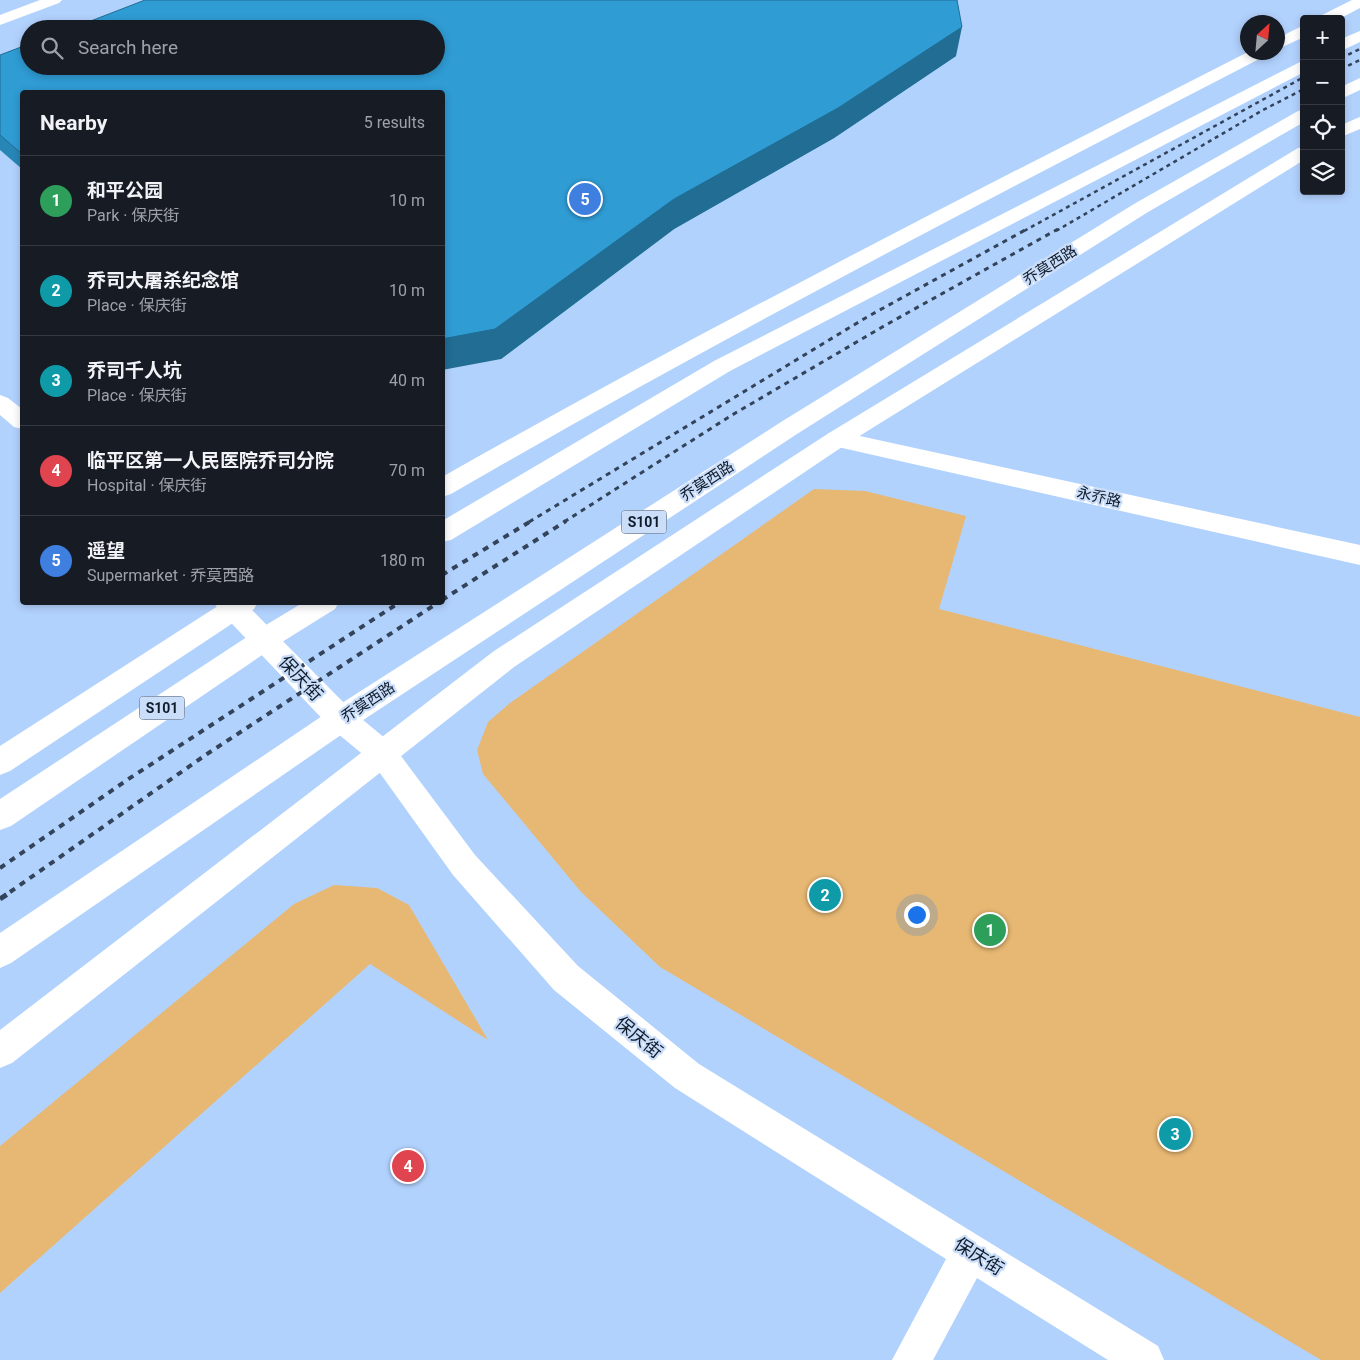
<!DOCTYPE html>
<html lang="en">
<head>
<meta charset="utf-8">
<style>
	:root { --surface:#171b24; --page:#20242c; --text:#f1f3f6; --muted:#9ea1a6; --line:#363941; --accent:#ea580c }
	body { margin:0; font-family:Roboto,"Noto Sans SC",sans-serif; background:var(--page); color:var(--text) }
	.controls { position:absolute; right:15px; top:15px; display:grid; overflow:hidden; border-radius:5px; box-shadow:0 2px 8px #0003 }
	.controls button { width:45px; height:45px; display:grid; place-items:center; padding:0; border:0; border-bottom:1px solid var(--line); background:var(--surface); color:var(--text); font:25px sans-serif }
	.compass { position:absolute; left:1240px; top:15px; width:45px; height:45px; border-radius:50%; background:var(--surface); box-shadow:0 2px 8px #0003; rotate:26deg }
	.you { position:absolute; left:916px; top:914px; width:18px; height:18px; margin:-12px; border:4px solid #fff; border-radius:50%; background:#1a73e8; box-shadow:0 0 0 8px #1a73e833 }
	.badge { display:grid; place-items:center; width:32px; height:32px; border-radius:50%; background:var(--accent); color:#fff; font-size:16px; font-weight:700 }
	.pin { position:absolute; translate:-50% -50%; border:2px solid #fff; box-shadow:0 1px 5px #0006 }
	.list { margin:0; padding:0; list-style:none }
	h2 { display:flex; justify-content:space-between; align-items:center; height:65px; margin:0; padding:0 20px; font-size:21px }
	h2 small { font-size:16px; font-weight:400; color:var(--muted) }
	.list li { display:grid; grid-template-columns:32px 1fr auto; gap:15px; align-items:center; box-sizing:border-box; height:90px; padding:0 20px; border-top:1px solid var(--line) }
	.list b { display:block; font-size:19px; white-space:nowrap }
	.list p { margin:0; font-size:16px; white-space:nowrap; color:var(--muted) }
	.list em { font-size:16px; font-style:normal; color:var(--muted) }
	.icon { flex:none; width:28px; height:28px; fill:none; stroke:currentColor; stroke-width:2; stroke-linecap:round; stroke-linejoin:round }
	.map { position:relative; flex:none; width:1360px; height:1360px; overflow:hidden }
	.search { position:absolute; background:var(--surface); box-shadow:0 2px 8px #0003; left:20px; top:20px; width:425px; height:55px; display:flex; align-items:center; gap:12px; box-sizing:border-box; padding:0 18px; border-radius:28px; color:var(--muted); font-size:19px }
	.panel { position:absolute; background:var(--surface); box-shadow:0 2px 8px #0003; left:20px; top:90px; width:425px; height:515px; border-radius:5px }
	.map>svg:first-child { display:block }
	.green { fill:#e7b873 }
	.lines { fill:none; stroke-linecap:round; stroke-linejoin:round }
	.minor { fill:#fff; fill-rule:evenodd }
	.major { fill:#fff; fill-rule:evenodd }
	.rail-far3 { stroke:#33435a; stroke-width:2.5; stroke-dasharray:4 4; stroke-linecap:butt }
	.rail-far2 { stroke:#33435a; stroke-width:3; stroke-dasharray:5 5; stroke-linecap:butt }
	.rail-far1 { stroke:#33435a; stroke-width:4; stroke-dasharray:6 6; stroke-linecap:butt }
	.rail { stroke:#33435a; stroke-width:5; stroke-dasharray:8 8; stroke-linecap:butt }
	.wall { fill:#2886b6 }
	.shaded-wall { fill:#216d94 }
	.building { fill:#2f9cd4; stroke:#216d94 }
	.labels { text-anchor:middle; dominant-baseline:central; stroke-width:4.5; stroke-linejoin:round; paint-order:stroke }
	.shield { fill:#cbdef9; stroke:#475669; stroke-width:1 }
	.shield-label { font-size:14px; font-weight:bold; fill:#0f1b2b }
	.street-label { font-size:15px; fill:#0f1b2b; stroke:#cbdef9 }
	.near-street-label { font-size:18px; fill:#0f1b2b; stroke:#cbdef9 }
</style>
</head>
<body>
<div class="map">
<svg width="1360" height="1360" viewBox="0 0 1360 1360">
	<rect width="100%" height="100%" fill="#b2d2fe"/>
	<g class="green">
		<polygon points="814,489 865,491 966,516 939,609 1360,717 1360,1360 1321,1360 660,967 581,892 483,774 477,750 488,722 510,703"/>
		<polygon points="334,885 377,888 409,905 488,1040 370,964 0,1293 0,1146 294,904"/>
	</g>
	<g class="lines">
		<g class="minor">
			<polygon points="40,0 62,0 59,3 0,25 0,15"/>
			<polygon points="0,395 8,398 22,409 22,429 14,427 0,415"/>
			<polygon points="837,431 1360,545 1360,565 829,445 825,439 829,433"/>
			<polygon points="214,602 244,602 351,710 392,744 475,855 578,966 699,1064 1158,1346 1164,1360 1108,1360 977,1278 933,1360 892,1360 946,1259 675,1088 554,990 453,875 372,762 331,728 218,609"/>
		</g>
		<g class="major">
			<polygon points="1352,0 1360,0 1360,8 1339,19 1318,19 1320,16"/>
			<polygon points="1304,25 1304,37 1278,49 1278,38"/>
			<polygon points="1360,31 1360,42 1341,51 1341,39"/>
			<path d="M 1248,52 L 1269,52 L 1267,55 C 992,197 718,339 451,494 L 442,497 L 442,477 C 707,327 977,190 1248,52 Z"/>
			<polygon points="1304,60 1304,72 730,371 451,540 442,542 442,521 714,361"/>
			<polygon points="1360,78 1360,90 1341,99 1341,87"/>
			<polygon points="1304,110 1304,122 1148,212 797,434 351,728 11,963 0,968 0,933 331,710 781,422 1134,204 1298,111"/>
			<polygon points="1360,117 1360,129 1341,137 1341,125"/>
			<polygon points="1304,147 1304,160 845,445 514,667 12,1063 0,1068 0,1030 494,651 829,433 1298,148"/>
			<polygon points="224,602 258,602 254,609 10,771 0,775 0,746"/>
			<polygon points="304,602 339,602 335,609 274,647 11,826 0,830 0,799 256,631"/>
		</g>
		<g class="rail-far3">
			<polyline points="1341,58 1360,49"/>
			<polyline points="1341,69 1360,60"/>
			<polyline points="1024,231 1304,77"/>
			<polyline points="1056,231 1263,110 1304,89"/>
		</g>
		<g class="rail-far2">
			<polyline points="529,522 867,317 1027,229"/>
			<polyline points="564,522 732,415 884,326 1058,229"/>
		</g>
		<g class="rail-far1">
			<polyline points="442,575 531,521"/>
			<polyline points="442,600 566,521"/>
			<polyline points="0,868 127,780 400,602"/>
			<polyline points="10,892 207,754 439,602"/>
		</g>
		<polyline class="rail" points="0,899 12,891"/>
	</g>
	<polygon class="wall" points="0,55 956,56 834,138 674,229 501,359 22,92 22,169 0,150"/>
	<polygon class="shaded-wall" points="962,27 956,56 834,138 674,229 501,359 442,370 442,339"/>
	<polygon class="building" points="145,0 957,0 962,27 838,108 674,199 495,329 442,339 442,92 22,92 22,154 0,135 0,55 29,44 29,66 436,66 436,29 70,29"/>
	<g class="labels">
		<g class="shield">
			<rect x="621.5" y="510.5" width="45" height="23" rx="4"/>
			<rect x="139.5" y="696.5" width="45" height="23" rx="4"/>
		</g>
		<g class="shield-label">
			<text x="644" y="522">S101</text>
			<text x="162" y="708">S101</text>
		</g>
		<g class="street-label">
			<text transform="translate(1050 265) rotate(-32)">乔莫西路</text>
			<text transform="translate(707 481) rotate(-33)">乔莫西路</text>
			<text transform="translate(1099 497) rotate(13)">永乔路</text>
			<text transform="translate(368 702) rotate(-33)">乔莫西路</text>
		</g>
		<g class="near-street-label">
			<text transform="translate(301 678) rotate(47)">保庆街</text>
			<text transform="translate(639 1037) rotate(39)">保庆街</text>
			<text transform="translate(979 1256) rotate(32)">保庆街</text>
		</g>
	</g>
</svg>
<div class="controls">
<button>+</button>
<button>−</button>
<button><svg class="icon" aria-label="locate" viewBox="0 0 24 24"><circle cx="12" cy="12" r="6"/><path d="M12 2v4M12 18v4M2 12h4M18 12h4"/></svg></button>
<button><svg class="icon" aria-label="layers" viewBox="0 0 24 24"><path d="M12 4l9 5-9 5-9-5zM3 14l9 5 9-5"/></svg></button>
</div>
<svg class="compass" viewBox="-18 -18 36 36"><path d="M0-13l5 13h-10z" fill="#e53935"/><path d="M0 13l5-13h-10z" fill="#9ea1a6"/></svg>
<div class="you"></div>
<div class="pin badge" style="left:990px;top:930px;background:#2e9e5b">1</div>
<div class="pin badge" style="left:825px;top:895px;background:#0f9aa8">2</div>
<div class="pin badge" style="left:1175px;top:1134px;background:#0f9aa8">3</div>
<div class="pin badge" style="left:408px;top:1166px;background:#e0444e">4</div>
<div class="pin badge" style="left:585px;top:199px;background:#3f7fe0">5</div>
<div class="search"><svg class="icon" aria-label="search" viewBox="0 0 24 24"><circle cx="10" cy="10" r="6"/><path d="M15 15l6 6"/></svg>Search here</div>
<section class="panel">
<h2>Nearby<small>5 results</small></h2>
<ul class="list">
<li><span class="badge" style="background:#2e9e5b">1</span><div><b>和平公园</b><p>Park · 保庆街</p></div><em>10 m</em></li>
<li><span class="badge" style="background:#0f9aa8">2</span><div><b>乔司大屠杀纪念馆</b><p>Place · 保庆街</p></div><em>10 m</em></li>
<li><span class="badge" style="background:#0f9aa8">3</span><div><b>乔司千人坑</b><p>Place · 保庆街</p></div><em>40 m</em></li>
<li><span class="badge" style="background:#e0444e">4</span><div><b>临平区第一人民医院乔司分院</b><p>Hospital · 保庆街</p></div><em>70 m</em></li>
<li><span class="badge" style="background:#3f7fe0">5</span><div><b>遥望</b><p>Supermarket · 乔莫西路</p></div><em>180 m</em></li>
</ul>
</section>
</div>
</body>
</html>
